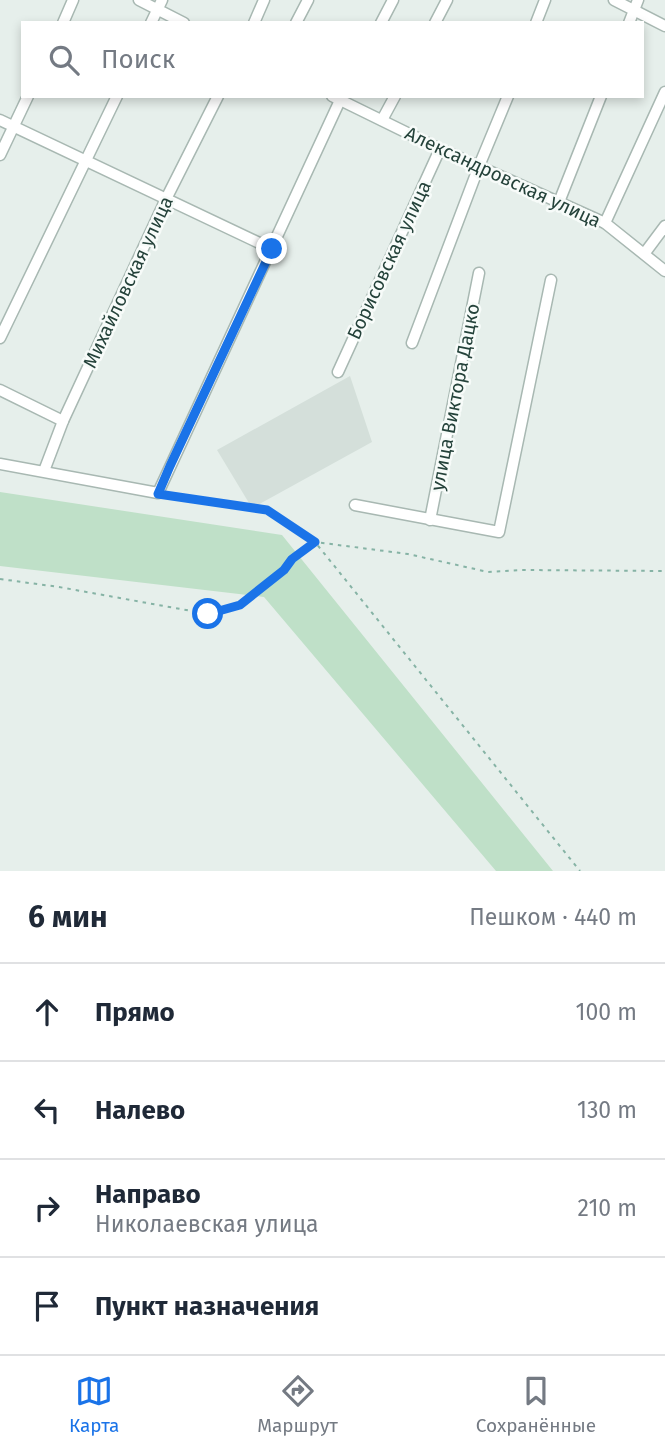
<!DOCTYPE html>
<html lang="ru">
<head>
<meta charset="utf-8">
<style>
	:root { --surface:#fff; --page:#f6f6f7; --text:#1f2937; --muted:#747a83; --line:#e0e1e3; --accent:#1a73e8 }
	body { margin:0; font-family:"Fira Sans",sans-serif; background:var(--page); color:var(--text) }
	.stop { position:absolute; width:21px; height:21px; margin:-16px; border:5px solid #1a73e8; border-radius:50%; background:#fff }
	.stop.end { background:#1a73e8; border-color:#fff; box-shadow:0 2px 7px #0008 }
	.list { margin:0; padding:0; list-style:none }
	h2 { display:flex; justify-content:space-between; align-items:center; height:91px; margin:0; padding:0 28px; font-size:30px }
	h2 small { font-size:23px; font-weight:400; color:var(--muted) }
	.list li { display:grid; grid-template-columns:46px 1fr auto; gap:21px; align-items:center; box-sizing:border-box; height:98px; padding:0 28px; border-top:2px solid var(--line) }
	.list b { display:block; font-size:26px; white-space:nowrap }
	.list p { margin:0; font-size:23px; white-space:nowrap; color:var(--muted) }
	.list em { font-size:23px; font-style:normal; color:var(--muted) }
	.icon { flex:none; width:38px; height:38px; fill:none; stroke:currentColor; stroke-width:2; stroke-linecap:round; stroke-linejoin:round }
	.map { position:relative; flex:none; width:665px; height:871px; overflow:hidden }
	.search { position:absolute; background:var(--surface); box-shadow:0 4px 10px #0003; left:21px; right:21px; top:21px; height:77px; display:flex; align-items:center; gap:18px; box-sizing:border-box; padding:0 24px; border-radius:0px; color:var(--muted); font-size:26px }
	.sheet { height:483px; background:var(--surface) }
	nav { display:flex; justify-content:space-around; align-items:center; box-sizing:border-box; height:98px; border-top:2px solid var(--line); background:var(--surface); font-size:19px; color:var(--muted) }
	nav a { display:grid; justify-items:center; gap:4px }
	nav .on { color:var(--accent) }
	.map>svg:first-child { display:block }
	.built { fill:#d4dfda }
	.green { fill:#bfe0c8 }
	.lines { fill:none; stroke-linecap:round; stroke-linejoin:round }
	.minor-casing { stroke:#a8b8b2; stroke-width:13 }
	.path { stroke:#86b3a5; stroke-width:2; stroke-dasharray:3.5 5; stroke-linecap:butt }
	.minor { stroke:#fff; stroke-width:10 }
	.route { stroke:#1a73e8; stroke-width:9 }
	.labels { text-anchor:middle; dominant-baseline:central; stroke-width:5; stroke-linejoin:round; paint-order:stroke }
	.street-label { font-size:19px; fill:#24423a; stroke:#f7fbf9 }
</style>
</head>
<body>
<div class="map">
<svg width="665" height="871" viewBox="0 0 665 871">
	<rect width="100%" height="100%" fill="#e6efeb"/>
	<polygon class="built" points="350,376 372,442 252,508 217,450"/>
	<polygon class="green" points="0,492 282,535 553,871 496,871 264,597 0,566"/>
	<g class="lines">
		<g class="minor-casing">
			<g id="minor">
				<polyline points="139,0 184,23"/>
				<polyline points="614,0 665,26"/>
				<polyline points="63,23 73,0"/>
				<polyline points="151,23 162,0"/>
				<polyline points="254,23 264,0"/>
				<polyline points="296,23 308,0"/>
				<polyline points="381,23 393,0"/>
				<polyline points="435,23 447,0"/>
				<polyline points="536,23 545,0"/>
				<polyline points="629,23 638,0"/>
				<polyline points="332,96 440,149 605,223 665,271"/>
				<polyline points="0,120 272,249"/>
				<polyline points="382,120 395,96"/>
				<polyline points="0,155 28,96"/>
				<polyline points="559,202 601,96"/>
				<polyline points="605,223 665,92"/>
				<polyline points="647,250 665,226"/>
				<polyline points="0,338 117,96"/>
				<polyline points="412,343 479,166 508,96"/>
				<polyline points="338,372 440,149"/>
				<polyline points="0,390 63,421"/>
				<polyline points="0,464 158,493 342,96"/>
				<polyline points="44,471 63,421 166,199 218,96"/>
				<polyline points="355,505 499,532 551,280"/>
				<polyline points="430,520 479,273"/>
			</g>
		</g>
		<g class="path">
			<polyline points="169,495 267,510 315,542 580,871"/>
			<polyline points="0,579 59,587 208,614 240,605 283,570 292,559 315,542 408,554 488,572 522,570 665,571"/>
		</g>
		<use href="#minor" class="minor"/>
	</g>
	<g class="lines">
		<polyline class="route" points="208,614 240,605 284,570 292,559 315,542 267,510 158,494 170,466 272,249"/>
	</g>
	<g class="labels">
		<g class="street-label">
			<text transform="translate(503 177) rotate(25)">Александровская улица</text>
			<text transform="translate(389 260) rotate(-65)">Борисовская улица</text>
			<text transform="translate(128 282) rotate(-65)">Михайловская улица</text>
			<text transform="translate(455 397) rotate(-79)">улица Виктора Дацко</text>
		</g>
	</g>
</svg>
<div class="stop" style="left:208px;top:614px"></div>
<div class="stop end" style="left:272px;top:249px"></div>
<div class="search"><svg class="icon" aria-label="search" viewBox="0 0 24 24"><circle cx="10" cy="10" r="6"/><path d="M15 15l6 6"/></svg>Поиск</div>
</div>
<section class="sheet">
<h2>6 мин<small>Пешком · 440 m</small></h2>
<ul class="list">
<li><svg class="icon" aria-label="ahead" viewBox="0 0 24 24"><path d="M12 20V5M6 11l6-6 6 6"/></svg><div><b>Прямо</b></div><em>100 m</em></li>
<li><svg class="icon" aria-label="left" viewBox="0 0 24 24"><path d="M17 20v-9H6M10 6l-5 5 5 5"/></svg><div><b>Налево</b></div><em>130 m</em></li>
<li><svg class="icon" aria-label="right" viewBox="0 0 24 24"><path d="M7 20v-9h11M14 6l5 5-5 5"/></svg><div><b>Направо</b><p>Николаевская улица</p></div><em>210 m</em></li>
<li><svg class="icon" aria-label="arrive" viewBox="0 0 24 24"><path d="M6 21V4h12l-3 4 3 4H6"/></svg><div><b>Пункт назначения</b></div></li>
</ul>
</section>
<nav>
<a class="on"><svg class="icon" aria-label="map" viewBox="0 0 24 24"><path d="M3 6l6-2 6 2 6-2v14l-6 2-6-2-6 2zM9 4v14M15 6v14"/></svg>Карта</a>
<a><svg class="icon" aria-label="directions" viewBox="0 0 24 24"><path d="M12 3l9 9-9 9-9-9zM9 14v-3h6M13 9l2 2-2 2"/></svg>Маршрут</a>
<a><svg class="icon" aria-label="saved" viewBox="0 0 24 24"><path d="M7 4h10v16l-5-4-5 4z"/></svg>Сохранённые</a>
</nav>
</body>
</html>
